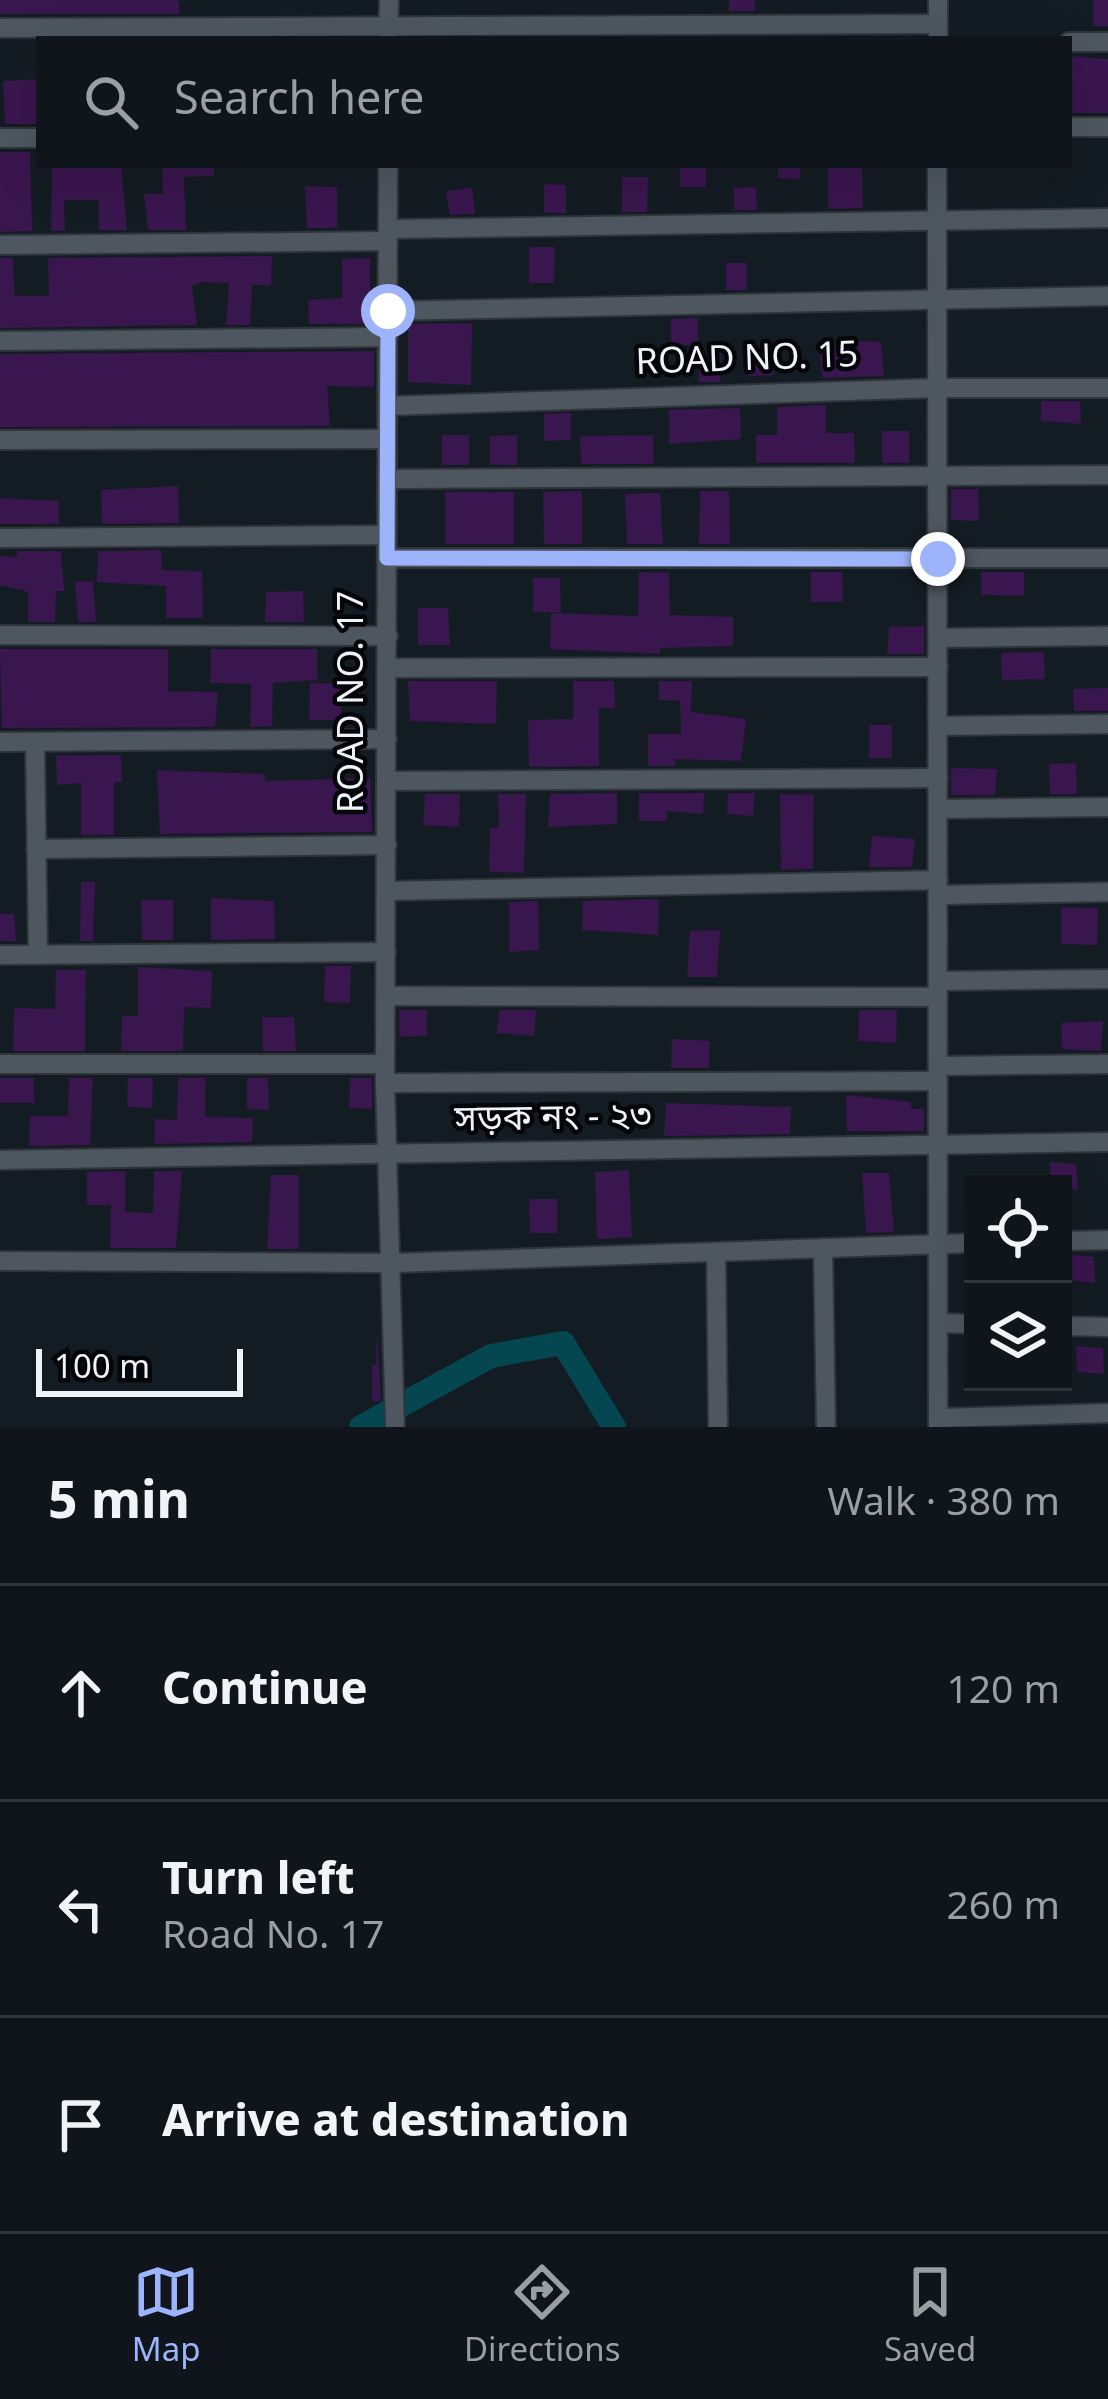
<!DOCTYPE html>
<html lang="en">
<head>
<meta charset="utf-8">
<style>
	:root { --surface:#0f151a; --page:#181e23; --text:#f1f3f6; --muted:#9b9fa2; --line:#2f3439; --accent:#9db4fd }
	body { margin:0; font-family:Georgia,"Noto Sans Bengali",serif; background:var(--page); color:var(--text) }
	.controls { position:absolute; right:36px; bottom:36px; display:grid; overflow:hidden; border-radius:0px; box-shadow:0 12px 48px #0002 }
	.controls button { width:108px; height:108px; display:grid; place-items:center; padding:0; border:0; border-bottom:3px solid var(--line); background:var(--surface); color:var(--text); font:60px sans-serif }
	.scale { position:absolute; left:36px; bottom:30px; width:207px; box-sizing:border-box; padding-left:12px; border:6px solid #eef3f8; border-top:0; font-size:33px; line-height:42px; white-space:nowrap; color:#eef3f8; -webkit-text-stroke:9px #040609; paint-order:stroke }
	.stop { position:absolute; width:36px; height:36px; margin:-27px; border:9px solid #9db4fd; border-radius:50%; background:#fff }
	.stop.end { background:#9db4fd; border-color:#fff; box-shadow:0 3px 12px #0008 }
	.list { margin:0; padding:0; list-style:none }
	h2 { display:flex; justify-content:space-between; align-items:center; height:156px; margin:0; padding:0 48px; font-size:51px }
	h2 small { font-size:39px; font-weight:400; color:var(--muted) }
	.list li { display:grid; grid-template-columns:78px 1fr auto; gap:36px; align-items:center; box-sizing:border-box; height:216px; padding:0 48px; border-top:3px solid var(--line) }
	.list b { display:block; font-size:45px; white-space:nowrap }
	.list p { margin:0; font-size:39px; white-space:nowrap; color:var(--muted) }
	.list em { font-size:39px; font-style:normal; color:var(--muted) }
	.icon { flex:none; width:66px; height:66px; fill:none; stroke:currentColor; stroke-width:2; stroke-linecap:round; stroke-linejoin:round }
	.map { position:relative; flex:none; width:1108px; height:1427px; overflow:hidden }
	.search { position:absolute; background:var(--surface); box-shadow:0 12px 48px #0002; left:36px; right:36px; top:36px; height:132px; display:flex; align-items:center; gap:30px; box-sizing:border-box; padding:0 42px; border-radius:0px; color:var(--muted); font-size:45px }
	.sheet { height:804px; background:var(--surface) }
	nav { display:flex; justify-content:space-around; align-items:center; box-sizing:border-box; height:168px; border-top:3px solid var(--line); background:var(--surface); font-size:33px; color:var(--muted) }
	nav a { display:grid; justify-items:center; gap:6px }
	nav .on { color:var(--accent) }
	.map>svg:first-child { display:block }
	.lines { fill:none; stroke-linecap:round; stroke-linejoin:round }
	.river { stroke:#044750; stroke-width:24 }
	.building { fill:#3a164e }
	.minor-casing { stroke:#31353b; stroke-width:22 }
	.minor { stroke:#4e5760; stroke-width:18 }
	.route { stroke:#9db4fd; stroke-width:15 }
	.labels { text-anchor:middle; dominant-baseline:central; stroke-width:9; stroke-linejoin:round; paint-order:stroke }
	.street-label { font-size:36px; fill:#eef3f8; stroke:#040609 }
</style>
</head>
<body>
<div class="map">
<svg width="1108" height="1427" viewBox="0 0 1108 1427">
	<rect width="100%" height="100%" fill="#141c23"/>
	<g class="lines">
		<polyline class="river" points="361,1427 491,1356 563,1343 614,1427"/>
	</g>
	<g class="building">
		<polygon points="0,0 178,0 180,14 0,14"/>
		<rect x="729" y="0" width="26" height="11"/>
		<rect x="1093" y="0" width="15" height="26"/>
		<polygon points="1069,56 1108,59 1108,113 1070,113"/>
		<polygon points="39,79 39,124 5,124 3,81"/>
		<polygon points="0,152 30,152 32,231 0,232"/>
		<polygon points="52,165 121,165 127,230 99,230 99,200 64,200 65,231 51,231"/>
		<polygon points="162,165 214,165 214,176 184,177 186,230 148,230 144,194 163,194"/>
		<rect x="680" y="165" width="26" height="22"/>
		<polygon points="778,165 800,165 800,179 778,178"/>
		<polygon points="828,165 862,166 863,208 828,209"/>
		<polygon points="622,177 648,177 647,212 622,212"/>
		<polygon points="544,184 566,185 566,213 544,213"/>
		<polygon points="305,186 337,187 337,228 307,228"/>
		<polygon points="756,187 757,210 734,210 734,188"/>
		<polygon points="472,188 475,214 450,215 446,191"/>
		<polygon points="529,247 555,247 554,283 529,283"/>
		<polygon points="272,256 271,285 252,285 250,325 226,325 229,283 202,282 192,286 197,325 0,328 0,258 13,258 15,296 49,296 48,258"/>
		<polygon points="370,258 370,324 309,324 308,300 342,298 342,259"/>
		<rect x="726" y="263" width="21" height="27"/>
		<polygon points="698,318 698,345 671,345 671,319"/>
		<polygon points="472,323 471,385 408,382 408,324"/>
		<polygon points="856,341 881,342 884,376 822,378 820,348 857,348"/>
		<polygon points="374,351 374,387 327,386 330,426 0,427 0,354"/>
		<polygon points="699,352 721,353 720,382 699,382"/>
		<polygon points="747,354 770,354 774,375 748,376"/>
		<polygon points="1041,401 1080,401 1081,424 1041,421"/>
		<polygon points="826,405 826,433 854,433 855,463 756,463 756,435 777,435 777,407"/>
		<polygon points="740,408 741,439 669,444 669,410"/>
		<polygon points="571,413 571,440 544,441 544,414"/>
		<rect x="882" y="431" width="27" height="32"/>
		<rect x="442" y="435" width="27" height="30"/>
		<polygon points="517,435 517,465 490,465 490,436"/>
		<polygon points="653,435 654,464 581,464 580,436"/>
		<polygon points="178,486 179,523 102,524 101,490"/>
		<polygon points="951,489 978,489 979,521 951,520"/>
		<polygon points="582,491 582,544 544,544 543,492"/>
		<polygon points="700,491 729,491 730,544 699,544"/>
		<rect x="445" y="492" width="69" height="52"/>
		<polygon points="660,493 663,544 627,544 625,494"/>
		<polygon points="0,498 59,501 59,524 0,524"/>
		<polygon points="161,550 162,570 202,571 203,618 166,618 166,586 97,582 98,551"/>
		<polygon points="17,551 61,551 64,591 56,591 55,622 28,622 28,592 0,585 0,556 17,557"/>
		<polygon points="639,572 669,573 670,615 733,617 733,646 660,648 660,654 550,649 551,613 638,616"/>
		<polygon points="811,572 842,572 843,602 811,602"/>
		<polygon points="981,572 1024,572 1024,596 981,595"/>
		<polygon points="533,578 560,578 561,612 533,612"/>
		<polygon points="93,581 96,622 78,622 75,582"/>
		<polygon points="303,591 304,622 265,622 266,592"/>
		<polygon points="418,608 448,608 450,645 418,645"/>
		<polygon points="924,626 924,654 887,654 889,627"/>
		<polygon points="0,649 168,649 168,691 218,692 215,727 2,728"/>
		<polygon points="211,649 317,649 318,680 273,683 272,726 250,727 251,684 210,683"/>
		<polygon points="1044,652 1045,679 1002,680 1001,653"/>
		<polygon points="408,681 497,681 496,724 410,721"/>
		<polygon points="573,681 614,681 615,708 599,708 599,766 529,767 528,720 573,719"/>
		<polygon points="659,681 692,681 691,712 746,719 741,761 675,759 675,766 648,766 648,734 681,734 680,701 659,700"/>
		<polygon points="310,683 340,684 341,720 309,720"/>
		<polygon points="1108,688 1108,711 1074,711 1073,689"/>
		<rect x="869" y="725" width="23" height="33"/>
		<polygon points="56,755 121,755 122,782 114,782 114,835 81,835 81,783 57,785"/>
		<polygon points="1076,763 1077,794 1050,794 1049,764"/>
		<polygon points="951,768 997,769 995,795 951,795"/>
		<polygon points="157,770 265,774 265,781 370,778 372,832 160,834"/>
		<polygon points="617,793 617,824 548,827 550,794"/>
		<polygon points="639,793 704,793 703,814 667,811 667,821 639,821"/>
		<polygon points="728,793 755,793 753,816 727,814"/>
		<polygon points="425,794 460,794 459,827 423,825"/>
		<polygon points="498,794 526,794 524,873 489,872 490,828 499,828"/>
		<polygon points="780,794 814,795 813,869 781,870"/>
		<polygon points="872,836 915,839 912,867 869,867"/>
		<polygon points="81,882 95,882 93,941 80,941"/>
		<polygon points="211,898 274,901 275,939 211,940"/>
		<polygon points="659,899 658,935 582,930 583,901"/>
		<polygon points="141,900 173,900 173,940 142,940"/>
		<polygon points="538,901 539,950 509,952 509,902"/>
		<polygon points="1061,907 1098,908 1097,945 1061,944"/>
		<polygon points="0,914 14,914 16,941 0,941"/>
		<polygon points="720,930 717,977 687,977 690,931"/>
		<polygon points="325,966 351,966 350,1003 324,1002"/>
		<polygon points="138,967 212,971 211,1008 184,1007 183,1051 121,1051 122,1016 138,1016"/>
		<polygon points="56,970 86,970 85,1051 13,1051 14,1008 55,1009"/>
		<polygon points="399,1010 427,1010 427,1036 399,1037"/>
		<polygon points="499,1010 536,1010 534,1036 497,1033"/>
		<polygon points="859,1010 897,1010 896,1043 858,1041"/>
		<polygon points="262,1017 294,1017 296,1051 263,1051"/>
		<polygon points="1103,1021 1101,1051 1062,1049 1061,1023"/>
		<polygon points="672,1039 710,1041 709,1068 671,1068"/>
		<rect x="0" y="1078" width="34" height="25"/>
		<polygon points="69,1078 93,1078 90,1145 29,1146 30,1116 68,1116"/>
		<polygon points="128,1078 153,1078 152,1108 127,1107"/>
		<polygon points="178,1078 206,1078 205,1117 253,1118 252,1142 154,1144 155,1119 177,1120"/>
		<polygon points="247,1078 268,1078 269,1110 247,1109"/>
		<polygon points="350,1078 372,1078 372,1109 349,1108"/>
		<polygon points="846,1095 911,1102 911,1109 924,1109 924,1131 847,1131"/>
		<polygon points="666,1103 791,1107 790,1134 664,1136"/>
		<polygon points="1050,1162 1076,1164 1078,1190 1051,1184"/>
		<polygon points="629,1170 632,1237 597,1239 595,1172"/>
		<polygon points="125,1171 125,1212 153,1213 154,1171 182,1171 176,1248 110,1248 111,1205 87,1205 87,1172"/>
		<polygon points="862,1173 889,1173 894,1232 866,1233"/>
		<polygon points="271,1175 299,1175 299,1249 267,1249"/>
		<polygon points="529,1199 557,1199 557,1233 530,1233"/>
		<polygon points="1067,1254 1094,1257 1095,1283 1068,1280"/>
		<polygon points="377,1330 381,1401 372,1401 372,1365 376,1365"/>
		<polygon points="1076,1346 1103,1348 1104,1374 1077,1372"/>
	</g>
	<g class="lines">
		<g class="minor-casing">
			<g id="minor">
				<polyline points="938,0 938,39"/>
				<polyline points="0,28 938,24"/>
				<polyline points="388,37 389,0"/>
				<polyline points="1069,42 1108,42"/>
				<polyline points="1069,127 1108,127"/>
				<polyline points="0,138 39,138"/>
				<polyline points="388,165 385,1083 395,1427"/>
				<polyline points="937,165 938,1427"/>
				<polyline points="388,229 1108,218"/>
				<polyline points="0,245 388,241"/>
				<polyline points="388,311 1108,296"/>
				<polyline points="0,341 388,337"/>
				<polyline points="387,406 937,388 1108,388"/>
				<polyline points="0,440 387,439"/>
				<polyline points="387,479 1108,475"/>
				<polyline points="0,538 387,535"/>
				<polyline points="387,558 1108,558"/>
				<polyline points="0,635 388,636"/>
				<polyline points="938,638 1108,636"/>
				<polyline points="389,668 938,667"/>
				<polyline points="938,726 1108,724"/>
				<polyline points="0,742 387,739"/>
				<polyline points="35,742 38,955"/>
				<polyline points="387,781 938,778"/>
				<polyline points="938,809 1108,807"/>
				<polyline points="36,849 387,845"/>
				<polyline points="386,891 938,880"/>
				<polyline points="938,895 1108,892"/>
				<polyline points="0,955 386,952"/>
				<polyline points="938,981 1108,979"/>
				<polyline points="386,996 938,997"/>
				<polyline points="0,1064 385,1064"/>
				<polyline points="938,1066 1108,1064"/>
				<polyline points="385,1083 938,1081"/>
				<polyline points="0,1160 1108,1142"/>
				<polyline points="1063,1241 1108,1240"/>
				<polyline points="823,1248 826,1427"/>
				<polyline points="716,1252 718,1427"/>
				<polyline points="0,1261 394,1263 973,1243"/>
				<polyline points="938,1323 973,1324"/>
				<polyline points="1063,1326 1108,1327"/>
				<polyline points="938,1418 1108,1413"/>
			</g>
		</g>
		<use href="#minor" class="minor"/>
	</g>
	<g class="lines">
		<polyline class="route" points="388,311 387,558 938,559"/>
	</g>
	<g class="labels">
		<g class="street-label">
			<text transform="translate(747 361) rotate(-2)">ROAD NO. 15</text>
			<text transform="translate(354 702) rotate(-90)">ROAD NO. 17</text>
			<text transform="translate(553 1120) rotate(-1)">সড়ক নং - ২৩</text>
		</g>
	</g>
</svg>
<div class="controls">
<button><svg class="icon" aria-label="locate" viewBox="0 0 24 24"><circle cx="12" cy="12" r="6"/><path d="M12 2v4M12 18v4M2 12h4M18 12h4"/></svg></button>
<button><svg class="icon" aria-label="layers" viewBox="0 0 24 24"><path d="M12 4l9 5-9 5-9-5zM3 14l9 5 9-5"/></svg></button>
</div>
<div class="scale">100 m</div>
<div class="stop" style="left:388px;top:311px"></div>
<div class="stop end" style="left:938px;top:559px"></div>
<div class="search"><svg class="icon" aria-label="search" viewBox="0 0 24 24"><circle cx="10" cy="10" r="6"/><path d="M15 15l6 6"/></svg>Search here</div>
</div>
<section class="sheet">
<h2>5 min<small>Walk · 380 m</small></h2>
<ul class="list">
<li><svg class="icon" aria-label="ahead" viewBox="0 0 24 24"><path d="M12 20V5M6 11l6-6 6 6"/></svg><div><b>Continue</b></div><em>120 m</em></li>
<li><svg class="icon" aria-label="left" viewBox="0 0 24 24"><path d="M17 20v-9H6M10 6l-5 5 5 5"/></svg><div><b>Turn left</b><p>Road No. 17</p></div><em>260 m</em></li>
<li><svg class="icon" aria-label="arrive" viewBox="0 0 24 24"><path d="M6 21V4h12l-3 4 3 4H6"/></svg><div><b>Arrive at destination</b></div></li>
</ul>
</section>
<nav>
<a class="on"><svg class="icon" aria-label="map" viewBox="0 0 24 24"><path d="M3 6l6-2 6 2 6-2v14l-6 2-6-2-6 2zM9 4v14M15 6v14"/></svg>Map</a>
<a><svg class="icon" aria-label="directions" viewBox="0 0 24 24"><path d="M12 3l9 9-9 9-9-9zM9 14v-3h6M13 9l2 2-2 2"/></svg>Directions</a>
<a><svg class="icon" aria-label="saved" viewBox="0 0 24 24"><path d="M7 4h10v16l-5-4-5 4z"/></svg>Saved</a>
</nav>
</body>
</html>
